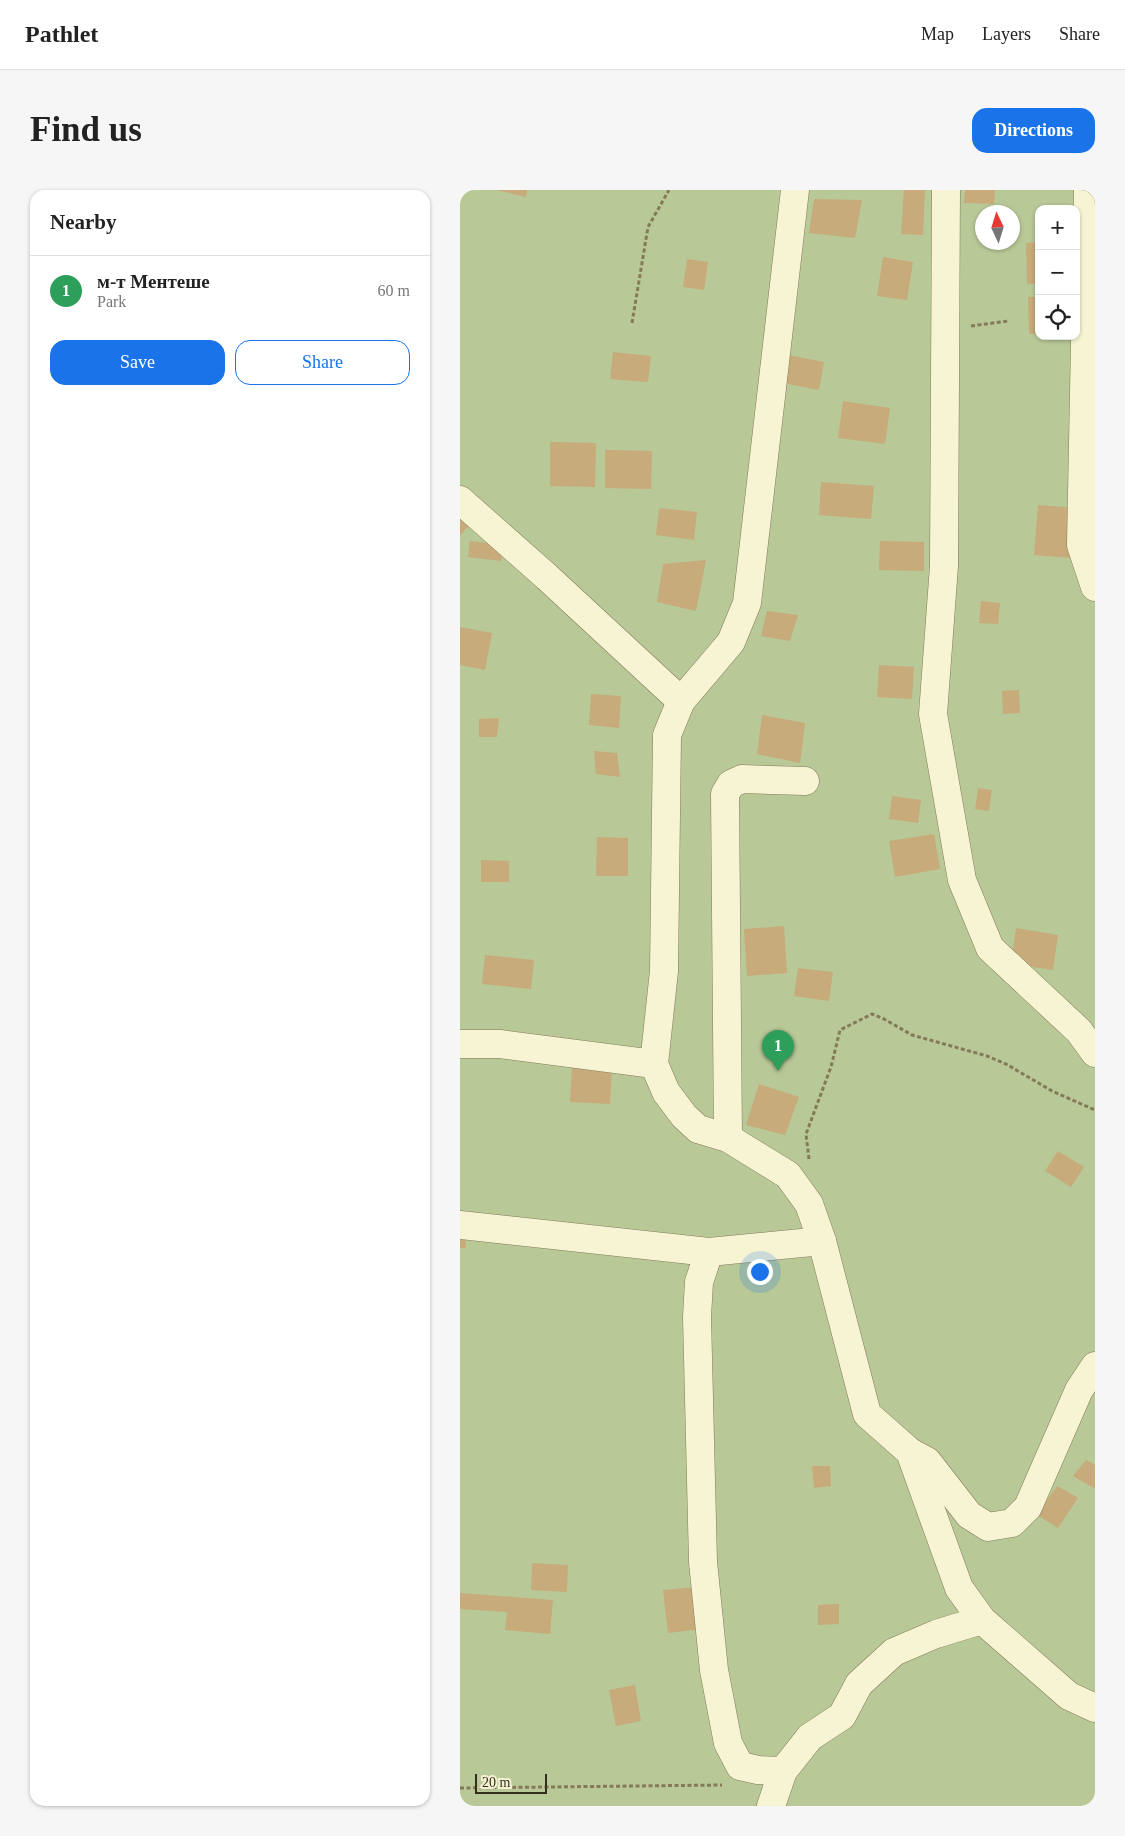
<!DOCTYPE html>
<html lang="en">
<head>
<meta charset="utf-8">
<style>
	:root { --surface:#fff; --page:#f6f6f6; --text:#222; --muted:#767676; --line:#e0e0e0; --accent:#1a73e8 }
	body { margin:0; font-family:Georgia,serif; background:var(--page); color:var(--text) }
	.controls { position:absolute; right:15px; top:15px; display:grid; overflow:hidden; border-radius:10px; box-shadow:0 1px 4px #0004 }
	.controls button { width:45px; height:45px; display:grid; place-items:center; padding:0; border:0; border-bottom:1px solid var(--line); background:var(--surface); color:var(--text); font:25px sans-serif }
	.compass { position:absolute; left:515px; top:15px; width:45px; height:45px; border-radius:50%; background:var(--surface); box-shadow:0 1px 4px #0004; rotate:356deg }
	.scale { position:absolute; left:15px; bottom:12px; width:72px; box-sizing:border-box; padding-left:5px; border:2px solid #342e1e; border-top:0; font-size:14px; line-height:18px; white-space:nowrap; color:#342e1e; -webkit-text-stroke:4px #f3f1d1; paint-order:stroke }
	.you { position:absolute; left:299px; top:1081px; width:18px; height:18px; margin:-12px; border:4px solid #fff; border-radius:50%; background:#1a73e8; box-shadow:0 0 0 8px #1a73e833 }
	.badge { display:grid; place-items:center; width:32px; height:32px; border-radius:50%; background:var(--accent); color:#fff; font-size:16px; font-weight:700 }
	.pin { position:absolute; translate:-50% -41px; filter:drop-shadow(0 1px 2px #0008) }
	.pin::after { content:''; position:absolute; top:26px; width:18px; height:15px; background:inherit; clip-path:polygon(0 0,100% 0,50% 100%) }
	.list { margin:0; padding:0; list-style:none }
	h2 { display:flex; justify-content:space-between; align-items:center; height:65px; margin:0; padding:0 20px; font-size:21px }
	h2 small { font-size:16px; font-weight:400; color:var(--muted) }
	.list li { display:grid; grid-template-columns:32px 1fr auto; gap:15px; align-items:center; box-sizing:border-box; height:70px; padding:0 20px; border-top:1px solid var(--line) }
	.list b { display:block; font-size:19px; white-space:nowrap }
	.list p { margin:0; font-size:16px; white-space:nowrap; color:var(--muted) }
	.list em { font-size:16px; font-style:normal; color:var(--muted) }
	.actions { display:flex; gap:10px; padding:15px 20px }
	.actions a { flex:1; padding:11px 0; border:1px solid var(--accent); border-radius:15px; text-align:center; font-size:18px; color:var(--accent) }
	.actions .main { background:var(--accent); color:#fff }
	.icon { flex:none; width:28px; height:28px; fill:none; stroke:currentColor; stroke-width:2; stroke-linecap:round; stroke-linejoin:round }
	.map { position:relative; flex:none; width:635px; height:1616px; overflow:hidden; border-radius:15px }
	header { display:flex; align-items:center; gap:30px; box-sizing:border-box; height:70px; padding:0 25px; background:var(--surface); border-bottom:1px solid var(--line) }
	header strong { font-size:24px }
	nav { display:flex; gap:28px; margin-inline-start:auto; font-size:18px }
	.intro { display:flex; align-items:center; justify-content:space-between; box-sizing:border-box; height:120px; padding:0 30px }
	h1 { margin:0; font-size:35px }
	.button { padding:12px 22px; border-radius:15px; background:var(--accent); color:#fff; font-size:18px; font-weight:700 }
	main { display:flex; gap:30px; padding:0 30px }
	aside { flex:1; background:var(--surface); border-radius:15px; box-shadow:0 1px 4px #0004 }
	.map>svg:first-child { display:block }
	.green { fill:#b8c897; fill-rule:evenodd }
	.building { fill:#c7ab7a }
	.lines { fill:none; stroke-linecap:round; stroke-linejoin:round }
	.minor-casing { stroke:#847a5a; stroke-width:29 }
	.path { stroke:#847a5a; stroke-width:3; stroke-dasharray:4 2.5; stroke-linecap:butt }
	.minor { stroke:#f7f4d4; stroke-width:28 }
</style>
</head>
<body>
<header>
<strong>Pathlet</strong>
<nav><a>Map</a><a>Layers</a><a>Share</a></nav>
</header>
<div class="intro"><h1>Find us</h1><a class="button">Directions</a></div>
<main>
<aside>
<h2>Nearby<small></small></h2>
<ul class="list">
<li><span class="badge" style="background:#2e9e5b">1</span><div><b>м-т Ментeше</b><p>Park</p></div><em>60 m</em></li>
</ul>
<div class="actions"><a class="main">Save</a><a>Share</a></div>
</aside>
<div class="map">
<svg width="635" height="1616" viewBox="0 0 635 1616">
	<rect width="100%" height="100%" fill="#ebe8c2"/>
	<path class="green" d="M 0,0 L 635,0 L 635,1616 L 0,1616 ZM 579,19 L 616,19 L 616,146 L 579,146 ZM 522,22 L 552,22 L 552,52 L 522,52 Z"/>
	<g class="building">
		<polygon points="37,0 67,0 66,7"/>
		<polygon points="444,0 465,0 463,45 441,44"/>
		<polygon points="505,0 535,0 534,14 504,13"/>
		<polygon points="354,9 402,10 395,48 349,43"/>
		<polygon points="579,52 579,93 567,94 566,53"/>
		<polygon points="423,67 453,72 447,110 417,106"/>
		<polygon points="227,69 248,72 244,100 223,97"/>
		<polygon points="568,107 579,107 579,144 569,144"/>
		<polygon points="153,162 191,166 188,192 150,189"/>
		<polygon points="328,165 364,172 359,200 323,193"/>
		<polygon points="383,211 430,218 425,254 378,248"/>
		<polygon points="90,252 136,253 135,297 90,296"/>
		<polygon points="145,260 192,261 191,299 145,298"/>
		<polygon points="361,292 414,296 411,329 359,325"/>
		<polygon points="578,315 616,318 611,368 574,365"/>
		<polygon points="199,318 237,322 234,350 196,345"/>
		<polygon points="0,329 9,335 0,346"/>
		<polygon points="10,351 43,355 41,371 8,367"/>
		<polygon points="420,351 464,352 464,381 419,380"/>
		<polygon points="246,370 236,421 197,412 203,374"/>
		<polygon points="521,411 540,413 538,434 519,433"/>
		<polygon points="307,421 338,425 330,451 301,446"/>
		<polygon points="0,437 32,443 25,480 0,475"/>
		<polygon points="419,475 454,477 452,509 417,507"/>
		<polygon points="559,500 560,523 543,524 542,501"/>
		<polygon points="131,504 161,506 159,538 129,535"/>
		<polygon points="302,525 345,533 340,573 297,564"/>
		<polygon points="39,528 37,547 19,547 19,529"/>
		<polygon points="134,561 157,563 160,587 136,584"/>
		<polygon points="518,598 532,600 529,621 515,619"/>
		<polygon points="432,606 461,610 458,633 429,629"/>
		<polygon points="474,644 480,679 435,687 429,651"/>
		<polygon points="137,647 168,648 168,686 136,686"/>
		<polygon points="21,670 49,671 49,692 21,692"/>
		<polygon points="324,736 327,783 287,786 284,739"/>
		<polygon points="556,738 598,745 593,780 560,775 552,767"/>
		<polygon points="25,765 74,770 71,799 22,794"/>
		<polygon points="338,778 373,782 369,811 334,806"/>
		<polygon points="112,876 152,878 150,914 110,912"/>
		<polygon points="299,894 339,907 325,945 286,935"/>
		<polygon points="598,961 624,977 611,997 585,981"/>
		<polygon points="0,1044 5,1044 6,1058 0,1058"/>
		<polygon points="626,1270 635,1275 635,1299 613,1286"/>
		<polygon points="352,1276 370,1276 371,1296 354,1298"/>
		<polygon points="597,1296 618,1308 598,1338 577,1325"/>
		<polygon points="72,1373 108,1375 107,1402 71,1400"/>
		<polygon points="237,1397 241,1439 208,1443 203,1400"/>
		<polygon points="0,1403 93,1410 90,1444 45,1440 47,1422 0,1419"/>
		<polygon points="379,1414 379,1434 358,1435 358,1415"/>
		<polygon points="175,1495 181,1531 156,1536 149,1500"/>
	</g>
	<g class="lines">
		<g class="minor-casing">
			<g id="minor">
				<polyline points="335,0 287,413 271,452 221,511 207,545 204,781 194,874 206,902 224,926 238,939 268,948 328,985 349,1014 362,1051 407,1224 450,1262 499,1398 522,1430 609,1506 635,1518"/>
				<polyline points="486,0 484,376 473,524 502,690 530,758 619,841 635,863"/>
				<polyline points="628,0 621,355 635,397"/>
				<polyline points="0,310 87,387 221,511"/>
				<polyline points="0,854 40,854 194,874"/>
				<polyline points="268,948 265,604 271,594 282,589 345,591"/>
				<polyline points="0,1035 249,1062"/>
				<polyline points="450,1262 467,1271 509,1325 528,1337 552,1333 568,1317 619,1200 635,1176"/>
				<polyline points="323,1581 298,1580 280,1576 268,1553 254,1480 243,1372 237,1127 239,1092 249,1062 362,1051"/>
				<polyline points="311,1616 323,1581 350,1547 382,1526 399,1494 434,1462 476,1444 522,1430"/>
			</g>
		</g>
		<g class="path">
			<polyline points="172,133 188,37 209,0"/>
			<polyline points="511,136 548,131"/>
			<polyline points="349,969 346,944 371,877 380,840 412,824 424,829 452,845 527,866 546,874 592,901 635,920"/>
			<polyline points="0,1598 262,1595"/>
		</g>
		<use href="#minor" class="minor"/>
	</g>
</svg>
<div class="controls">
<button>+</button>
<button>−</button>
<button><svg class="icon" aria-label="locate" viewBox="0 0 24 24"><circle cx="12" cy="12" r="6"/><path d="M12 2v4M12 18v4M2 12h4M18 12h4"/></svg></button>
</div>
<svg class="compass" viewBox="-18 -18 36 36"><path d="M0-13l5 13h-10z" fill="#e53935"/><path d="M0 13l5-13h-10z" fill="#767676"/></svg>
<div class="scale">20 m</div>
<div class="you"></div>
<div class="pin badge" style="left:318px;top:881px;background:#2e9e5b">1</div>
</div>
</main>
</body>
</html>
